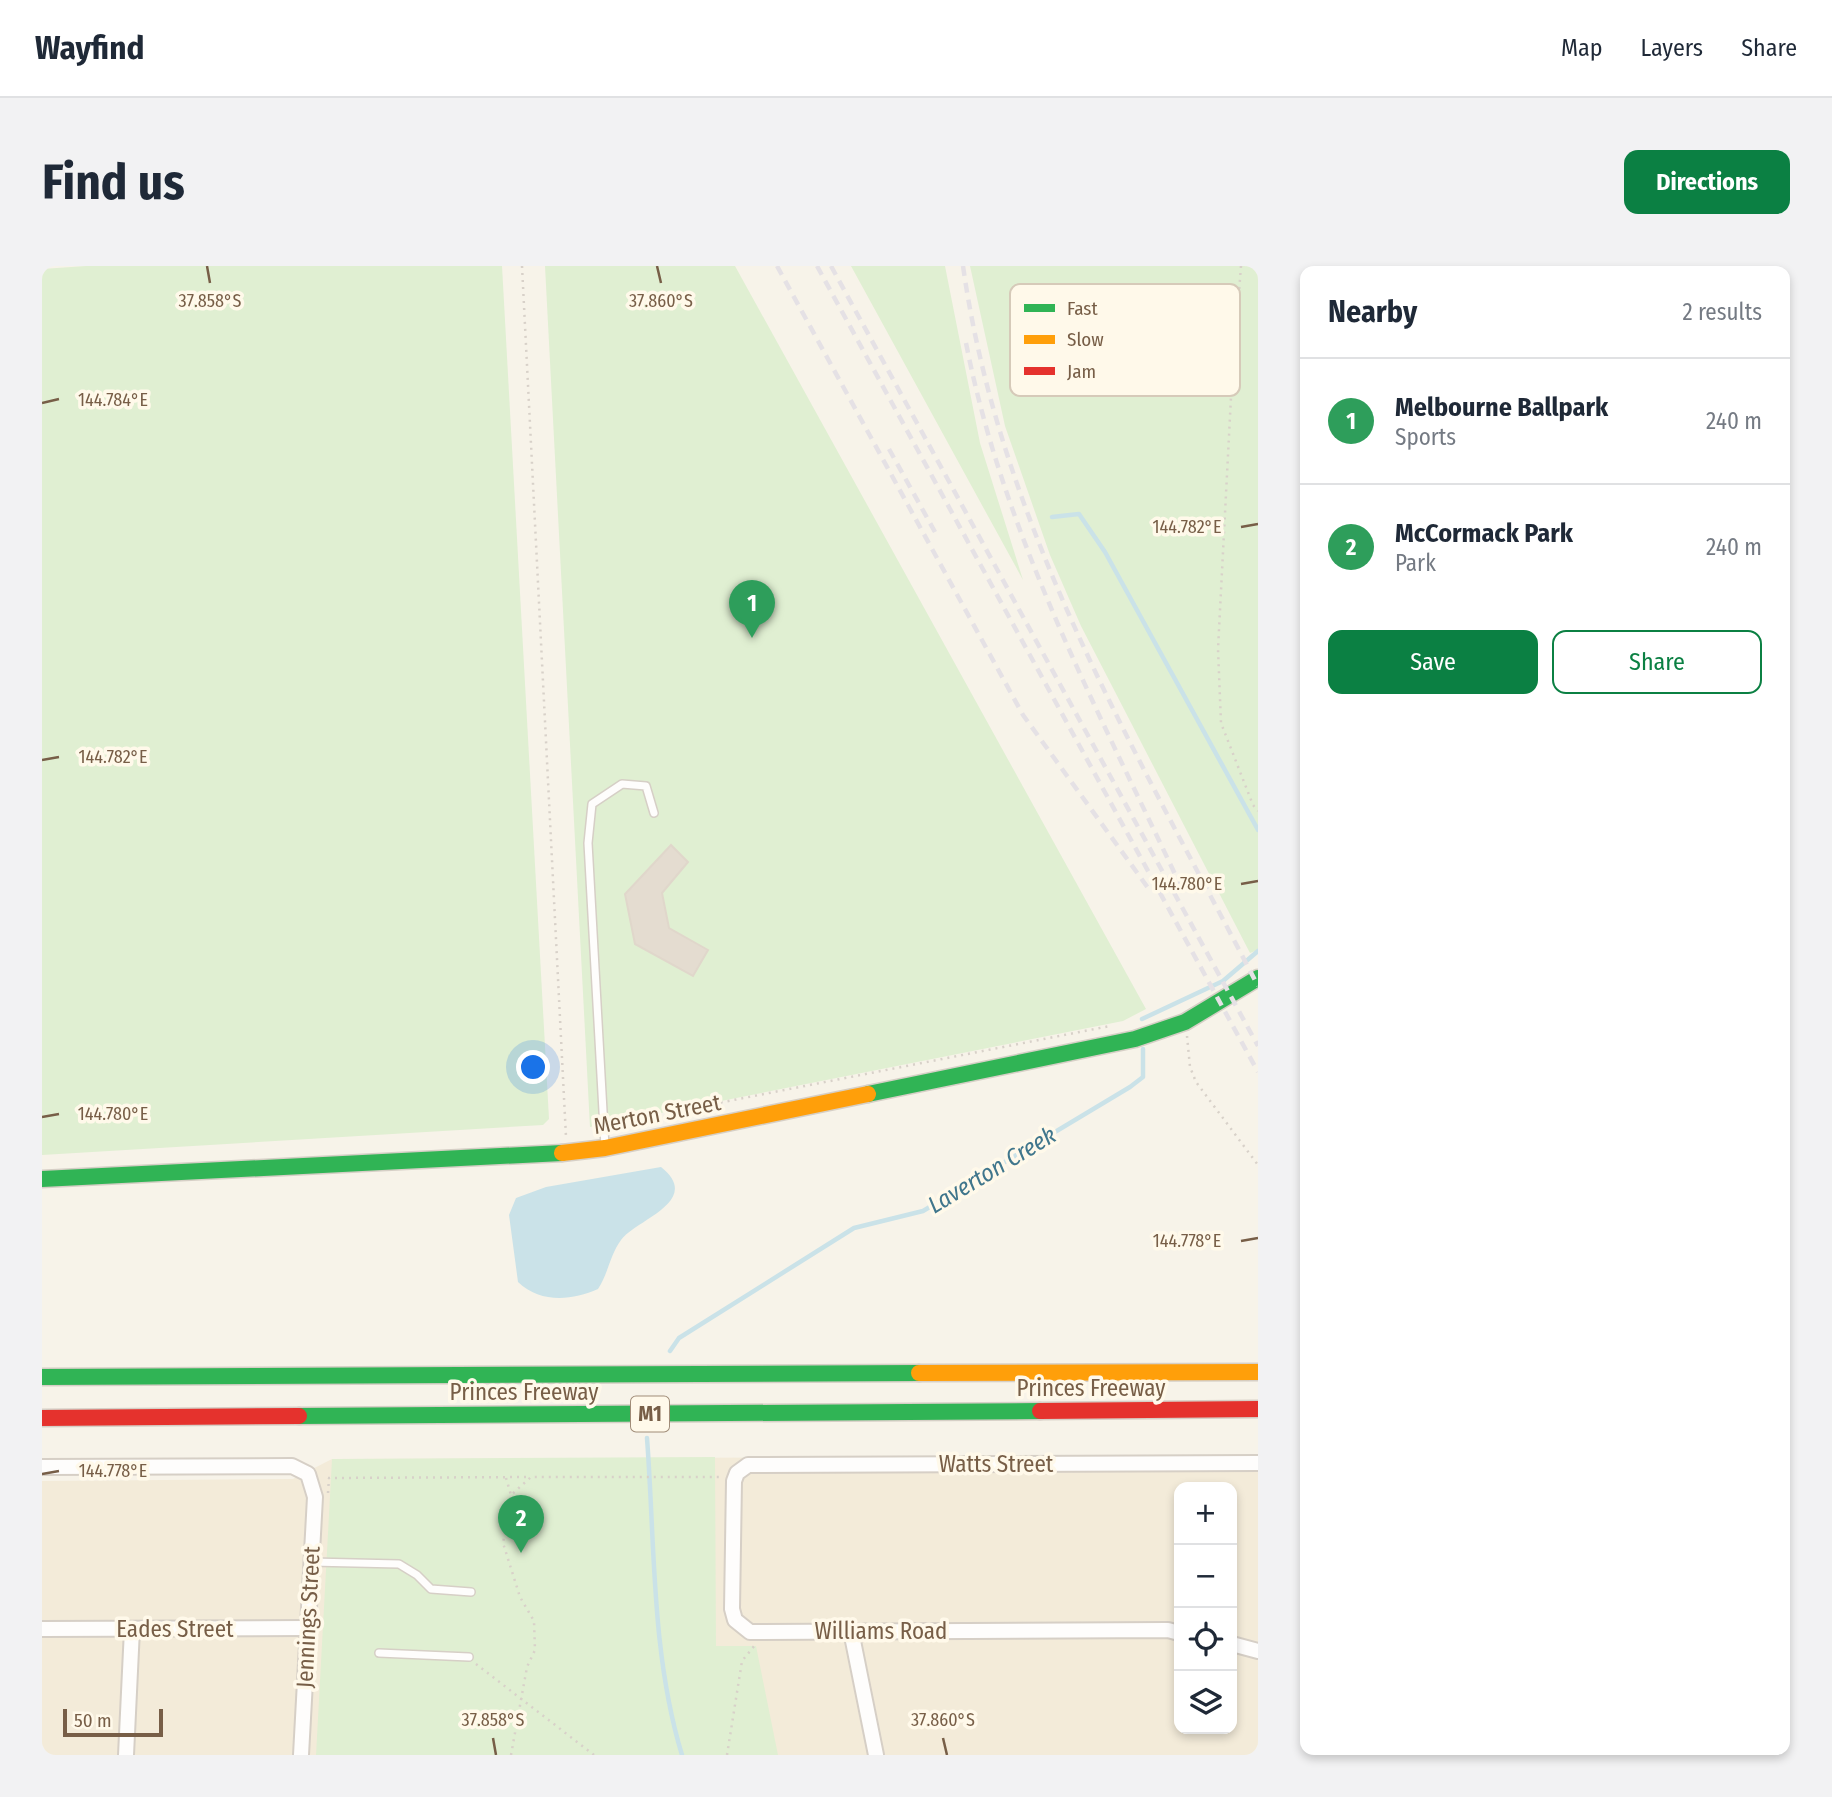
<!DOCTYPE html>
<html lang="en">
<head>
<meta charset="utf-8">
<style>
	:root { --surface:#fff; --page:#f2f2f3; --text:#1f2937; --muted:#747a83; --line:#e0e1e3; --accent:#0b8043 }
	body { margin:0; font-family:"Fira Sans Condensed",sans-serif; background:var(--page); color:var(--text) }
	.controls { position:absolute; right:21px; bottom:21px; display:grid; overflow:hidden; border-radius:14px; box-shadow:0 4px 10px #0003 }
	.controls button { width:63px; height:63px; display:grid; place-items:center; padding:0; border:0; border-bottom:2px solid var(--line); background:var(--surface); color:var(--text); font:35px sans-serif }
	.scale { position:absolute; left:21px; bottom:18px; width:100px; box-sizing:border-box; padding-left:7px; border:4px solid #775e47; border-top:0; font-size:19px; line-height:24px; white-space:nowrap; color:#775e47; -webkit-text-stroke:5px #fff9ea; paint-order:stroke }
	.you { position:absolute; left:492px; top:802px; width:24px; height:24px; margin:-18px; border:5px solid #fff; border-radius:50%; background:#1a73e8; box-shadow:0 0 0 10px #1a73e833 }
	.badge { display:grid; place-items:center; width:46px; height:46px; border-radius:50%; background:var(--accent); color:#fff; font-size:23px; font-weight:700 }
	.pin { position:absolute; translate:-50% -58px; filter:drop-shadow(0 2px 4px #0008) }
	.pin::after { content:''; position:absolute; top:37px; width:24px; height:21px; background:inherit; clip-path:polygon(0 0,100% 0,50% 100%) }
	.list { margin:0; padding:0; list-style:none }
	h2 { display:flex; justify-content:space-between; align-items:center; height:91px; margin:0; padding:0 28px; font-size:30px }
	h2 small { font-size:23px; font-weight:400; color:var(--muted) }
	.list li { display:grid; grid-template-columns:46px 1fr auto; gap:21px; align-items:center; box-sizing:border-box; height:126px; padding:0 28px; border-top:2px solid var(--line) }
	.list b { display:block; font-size:26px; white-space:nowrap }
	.list p { margin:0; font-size:23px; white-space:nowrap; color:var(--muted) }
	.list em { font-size:23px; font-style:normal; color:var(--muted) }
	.actions { display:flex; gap:14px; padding:21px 28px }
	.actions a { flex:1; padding:16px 0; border:2px solid var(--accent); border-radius:14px; text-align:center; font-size:24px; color:var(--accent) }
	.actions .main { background:var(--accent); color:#fff }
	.icon { flex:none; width:38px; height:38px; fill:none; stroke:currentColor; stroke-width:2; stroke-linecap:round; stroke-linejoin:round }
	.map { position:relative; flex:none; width:1216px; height:1489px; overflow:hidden; border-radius:14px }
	header { display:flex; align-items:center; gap:42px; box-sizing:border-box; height:98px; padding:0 35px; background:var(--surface); border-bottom:2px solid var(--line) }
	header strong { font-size:33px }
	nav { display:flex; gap:38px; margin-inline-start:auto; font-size:24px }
	.intro { display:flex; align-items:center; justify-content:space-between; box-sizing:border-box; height:168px; padding:0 42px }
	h1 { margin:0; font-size:49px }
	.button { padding:18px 32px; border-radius:14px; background:var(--accent); color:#fff; font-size:24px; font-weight:700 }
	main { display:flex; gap:42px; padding:0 42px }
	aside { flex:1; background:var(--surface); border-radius:14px; box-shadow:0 4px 10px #0003 }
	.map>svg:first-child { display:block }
	.residential { fill:#f3ebd9; fill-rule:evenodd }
	.green { fill:#e0efd2 }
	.water { fill:#cae2e8 }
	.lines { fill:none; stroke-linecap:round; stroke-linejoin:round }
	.stream { stroke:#cae2e8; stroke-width:4.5 }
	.building { fill:#e4dcd0; stroke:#e0d7cb; stroke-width:2 }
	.lane-casing { stroke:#d6cfc6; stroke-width:10 }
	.street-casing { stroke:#d6cfc6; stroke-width:18 }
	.fast-casing { stroke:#d6cfc6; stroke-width:19 }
	.slow-casing { stroke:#d6cfc6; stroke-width:19 }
	.jam-casing { stroke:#d6cfc6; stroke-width:19 }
	.path { stroke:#d8d1c9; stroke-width:2.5; stroke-dasharray:2 5; stroke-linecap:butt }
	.lane { stroke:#fefdfc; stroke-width:7 }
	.street { stroke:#fefdfc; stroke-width:14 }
	.fast { stroke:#30b455; stroke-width:16 }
	.slow { stroke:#ff9f0a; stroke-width:16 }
	.jam { stroke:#e5322d; stroke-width:16 }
	.rail { stroke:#e5e1e5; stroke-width:4.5; stroke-dasharray:10 7; stroke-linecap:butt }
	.ticks { fill:none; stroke:#775e47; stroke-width:2.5 }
	.labels { text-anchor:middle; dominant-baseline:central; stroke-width:7; stroke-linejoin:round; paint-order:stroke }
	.shield { fill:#fff9ea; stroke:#a08c78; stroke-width:2 }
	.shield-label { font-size:21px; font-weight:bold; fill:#775e47 }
	.street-label { font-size:23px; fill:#775e47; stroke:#fff9ea }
	.water-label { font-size:24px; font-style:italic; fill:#40768c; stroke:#fff9ea }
	.key { fill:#fff9ea; stroke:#d6cab9; stroke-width:2 }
	.key-label { font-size:19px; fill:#775e47 }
	.ticks-label { font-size:18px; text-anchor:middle; fill:#775e47; stroke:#fff9ea; stroke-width:7; stroke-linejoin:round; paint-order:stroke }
</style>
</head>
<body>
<header>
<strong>Wayfind</strong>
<nav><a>Map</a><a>Layers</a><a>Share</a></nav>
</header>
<div class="intro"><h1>Find us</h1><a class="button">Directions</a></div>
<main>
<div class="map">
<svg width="1216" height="1489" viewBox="0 0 1216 1489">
	<rect width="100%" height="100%" fill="#f7f3e9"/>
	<path class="residential" d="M 1216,1190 L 1216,1489 L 0,1489 L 0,1215 L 251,1213 L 290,1193 ZM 1137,1221 L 1190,1221 L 1190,1463 L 1137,1463 Z"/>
	<g class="green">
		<polygon points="44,0 460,0 507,853 501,859 0,889 0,3"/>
		<polygon points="503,0 693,0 1104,743 1081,755 548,861"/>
		<polygon points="809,0 903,0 938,177 981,314"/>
		<polygon points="928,0 1216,0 1216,684 1208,687 1039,360 1008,289 963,160"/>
		<polygon points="673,1191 674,1380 714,1380 736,1489 274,1489 290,1193"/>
	</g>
	<path class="water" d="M 619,901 C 662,935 593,954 579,974 C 568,989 566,1008 556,1023 C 529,1035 498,1037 476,1016 L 467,949 L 474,932 L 504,921 Z"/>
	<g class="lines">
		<g class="stream">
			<polyline points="1010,251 1037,248 1063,286 1216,564"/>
			<polyline points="1100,753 1181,715 1216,685"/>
			<polyline points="628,1085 637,1072 812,962 881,945 1088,821 1101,811 1101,783"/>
			<path d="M 605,1172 C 613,1277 609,1387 640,1489"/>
		</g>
	</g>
	<polygon class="building" points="629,579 646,596 620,627 627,662 666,684 651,710 593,678 583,628"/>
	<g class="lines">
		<g class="lane-casing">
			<g id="lane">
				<polyline points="563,881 546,577 550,538 580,518 604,520 612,547"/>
				<polyline points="269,1296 357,1298 375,1309 389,1323 429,1326"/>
				<polyline points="337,1387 427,1391"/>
			</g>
		</g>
		<g class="street-casing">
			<g id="street">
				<polyline points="0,1201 250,1200 266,1208 273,1231 259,1489"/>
				<polyline points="0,1363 266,1362"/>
				<polyline points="809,1365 834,1489"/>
				<polyline points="1137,1367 1126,1364 708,1366 693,1354 690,1343 692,1215 695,1207 706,1199 1216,1197"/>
				<polyline points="1190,1378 1216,1385"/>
				<polyline points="84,1489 90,1363"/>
			</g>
		</g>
		<g class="fast-casing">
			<g id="fast">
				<polyline points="826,828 1093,773 1143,756 1216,712"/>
				<polyline points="0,913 520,887"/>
				<polyline points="0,1111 877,1107"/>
				<polyline points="257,1150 998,1145"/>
			</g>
		</g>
		<g class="slow-casing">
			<g id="slow">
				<polyline points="520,887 563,882 826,828"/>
				<polyline points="877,1107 1216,1106"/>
			</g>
		</g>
		<g class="jam-casing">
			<g id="jam">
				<polyline points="998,1145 1216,1143"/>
				<polyline points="0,1152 257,1150"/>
			</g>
		</g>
		<g class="path">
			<polyline points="480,0 524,871"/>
			<polyline points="1199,0 1189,131 1176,383 1179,457 1211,539 1216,545"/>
			<polyline points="1145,770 1148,801 1154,816 1216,899"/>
			<polyline points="610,850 1068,760"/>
			<polyline points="286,1212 489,1211"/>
			<polyline points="464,1212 469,1229"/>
			<polyline points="286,1227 287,1212"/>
			<polyline points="434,1398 552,1489"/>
			<polyline points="469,1489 485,1401 493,1384 492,1355 478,1331 461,1277 469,1229 489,1211 681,1211"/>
			<polyline points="685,1489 700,1395 713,1379"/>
		</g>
		<use href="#lane" class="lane"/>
		<use href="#street" class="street"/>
		<use href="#fast" class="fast"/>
		<use href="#slow" class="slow"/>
		<use href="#jam" class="jam"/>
		<g class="rail">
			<polyline points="735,0 981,449 1109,626"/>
			<polyline points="775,0 1216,806"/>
			<polyline points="789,0 1216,780"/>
			<path d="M 921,0 C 958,262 1096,489 1216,720"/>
			<path d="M 924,77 C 962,271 1058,448 1141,625"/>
			<polyline points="847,183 893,266"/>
		</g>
	</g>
	<path class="ticks" d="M 165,0 L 168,17M 615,0 L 619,17M 0,137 L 17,133M 1199,261 L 1216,258M 0,494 L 17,491M 1199,618 L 1216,615M 0,851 L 17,848M 1199,975 L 1216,972M 0,1208 L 17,1205M 451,1472 L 454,1489M 901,1472 L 905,1489"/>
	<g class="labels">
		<rect class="shield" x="589" y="1130.5" width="38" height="35" rx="5"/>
		<g class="shield-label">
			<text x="608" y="1148">M1</text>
		</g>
		<g class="street-label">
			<text transform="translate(615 848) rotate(-11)">Merton Street</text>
			<text x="1049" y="1122">Princes Freeway</text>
			<text x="482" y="1126">Princes Freeway</text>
			<text x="954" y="1198">Watts Street</text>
			<text transform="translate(266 1351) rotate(-87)">Jennings Street</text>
			<text x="133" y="1363">Eades Street</text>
			<text x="839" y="1365">Williams Road</text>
		</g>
		<g class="water-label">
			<text transform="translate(950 904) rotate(-31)">Laverton Creek</text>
		</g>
	</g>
	<rect x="968" y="18" width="230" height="112" rx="10" class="key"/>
	<rect x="982" y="38" width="31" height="8" fill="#30b455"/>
	<rect x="982" y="69" width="31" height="9" fill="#ff9f0a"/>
	<rect x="982" y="101" width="31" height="8" fill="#e5322d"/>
	<g class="key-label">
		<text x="1025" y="49">Fast</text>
		<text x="1025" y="80">Slow</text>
		<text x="1025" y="112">Jam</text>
	</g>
	<g class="ticks-label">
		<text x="168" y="41">37.858°S</text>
		<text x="619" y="41">37.860°S</text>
		<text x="71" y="140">144.784°E</text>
		<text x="1145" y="267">144.782°E</text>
		<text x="71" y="497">144.782°E</text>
		<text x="1145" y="624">144.780°E</text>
		<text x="71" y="854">144.780°E</text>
		<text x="1145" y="981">144.778°E</text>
		<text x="71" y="1211">144.778°E</text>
		<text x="451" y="1460">37.858°S</text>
		<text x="901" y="1460">37.860°S</text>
	</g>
</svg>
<div class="controls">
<button>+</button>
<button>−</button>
<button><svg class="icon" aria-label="locate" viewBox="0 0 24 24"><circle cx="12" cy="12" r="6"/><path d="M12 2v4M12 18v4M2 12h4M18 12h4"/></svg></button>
<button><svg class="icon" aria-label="layers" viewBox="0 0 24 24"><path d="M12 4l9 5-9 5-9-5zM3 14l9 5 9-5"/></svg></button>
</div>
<div class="scale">50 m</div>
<div class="you"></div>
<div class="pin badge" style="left:710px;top:372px;background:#2e9e5b">1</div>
<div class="pin badge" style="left:479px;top:1287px;background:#2e9e5b">2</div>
</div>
<aside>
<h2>Nearby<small>2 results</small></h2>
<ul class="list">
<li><span class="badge" style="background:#2e9e5b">1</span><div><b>Melbourne Ballpark</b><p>Sports</p></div><em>240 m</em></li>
<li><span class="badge" style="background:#2e9e5b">2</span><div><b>McCormack Park</b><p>Park</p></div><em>240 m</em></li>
</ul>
<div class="actions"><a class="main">Save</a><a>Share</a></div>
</aside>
</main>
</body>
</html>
